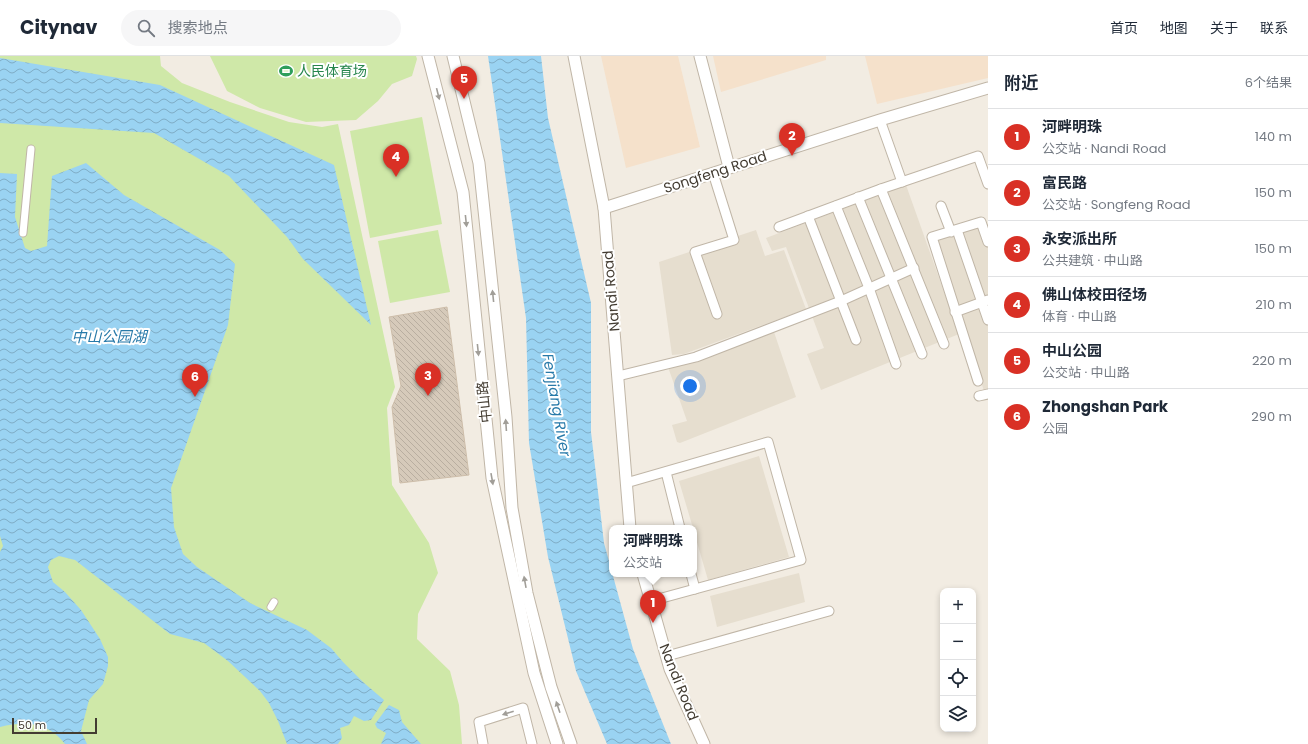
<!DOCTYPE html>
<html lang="zh">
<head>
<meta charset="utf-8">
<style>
	:root { --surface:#fff; --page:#f6f6f7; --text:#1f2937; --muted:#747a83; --line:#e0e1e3; --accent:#d93025 }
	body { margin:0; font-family:Poppins,"Noto Sans SC",sans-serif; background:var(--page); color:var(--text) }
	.controls { position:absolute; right:12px; bottom:12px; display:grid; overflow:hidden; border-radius:8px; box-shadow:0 2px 6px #0003 }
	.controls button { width:36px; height:36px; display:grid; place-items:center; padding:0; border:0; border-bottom:1px solid var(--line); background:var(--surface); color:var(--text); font:20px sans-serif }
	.scale { position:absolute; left:12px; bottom:10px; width:85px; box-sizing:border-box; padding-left:4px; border:2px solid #433c32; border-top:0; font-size:11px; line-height:14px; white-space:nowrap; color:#433c32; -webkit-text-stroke:3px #fff; paint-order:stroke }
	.you { position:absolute; left:690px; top:330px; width:14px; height:14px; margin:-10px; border:3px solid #fff; border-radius:50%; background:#1a73e8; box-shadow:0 0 0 6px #1a73e833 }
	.badge { display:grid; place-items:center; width:26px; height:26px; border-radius:50%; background:var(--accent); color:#fff; font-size:13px; font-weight:700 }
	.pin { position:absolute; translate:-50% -33px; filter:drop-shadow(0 1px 2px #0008) }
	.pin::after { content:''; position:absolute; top:21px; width:14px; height:12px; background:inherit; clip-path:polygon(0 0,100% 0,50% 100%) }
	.popup { position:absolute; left:609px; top:469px; width:88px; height:52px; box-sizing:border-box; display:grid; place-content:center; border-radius:8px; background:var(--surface); filter:drop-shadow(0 1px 3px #0005); font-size:13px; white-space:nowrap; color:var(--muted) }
	.popup b { font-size:15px; color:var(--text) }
	.popup::after { content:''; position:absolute; left:50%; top:100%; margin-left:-8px; border:8px solid transparent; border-top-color:var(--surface) }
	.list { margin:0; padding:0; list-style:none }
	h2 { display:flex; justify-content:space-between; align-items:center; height:52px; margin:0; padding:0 16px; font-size:17px }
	h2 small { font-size:13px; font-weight:400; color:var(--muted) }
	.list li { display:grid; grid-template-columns:26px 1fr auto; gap:12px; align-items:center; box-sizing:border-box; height:56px; padding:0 16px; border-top:1px solid var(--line) }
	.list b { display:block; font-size:15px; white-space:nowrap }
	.list p { margin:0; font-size:13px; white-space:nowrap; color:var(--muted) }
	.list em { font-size:13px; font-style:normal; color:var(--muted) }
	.icon { flex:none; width:22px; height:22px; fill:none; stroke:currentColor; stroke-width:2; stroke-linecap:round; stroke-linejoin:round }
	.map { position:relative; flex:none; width:988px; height:688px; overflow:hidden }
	header { display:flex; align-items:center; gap:24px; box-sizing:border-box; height:56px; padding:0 20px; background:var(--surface); border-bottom:1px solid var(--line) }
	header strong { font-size:19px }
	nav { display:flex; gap:22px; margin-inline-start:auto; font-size:14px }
	.search { width:280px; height:36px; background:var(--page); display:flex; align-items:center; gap:10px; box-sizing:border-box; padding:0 14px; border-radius:22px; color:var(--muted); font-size:15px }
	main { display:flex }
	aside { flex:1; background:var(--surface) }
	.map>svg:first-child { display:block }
	.residential { fill:#e6decf }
	.commercial { fill:#f5e1cb }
	.green { fill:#cfe8a8 }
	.water { fill:url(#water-waves) }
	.building { fill:url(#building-back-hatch); stroke:#cebeaa }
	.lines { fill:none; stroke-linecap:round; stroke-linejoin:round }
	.pedestrian-casing { stroke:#c0b6a7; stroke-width:9 }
	.minor-casing { stroke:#c0b6a7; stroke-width:11 }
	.tertiary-casing { stroke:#c0b6a7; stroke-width:13 }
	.pedestrian { stroke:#fff; stroke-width:7 }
	.minor { stroke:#fff; stroke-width:9 }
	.tertiary { stroke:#fff; stroke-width:11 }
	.oneway { fill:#a19e98 }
	.labels { text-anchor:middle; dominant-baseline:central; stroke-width:4; stroke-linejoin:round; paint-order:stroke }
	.leisure-label { font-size:14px; fill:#27864d; stroke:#fff; text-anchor:start }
	.street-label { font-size:14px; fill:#433c32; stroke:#fff }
	.water-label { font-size:15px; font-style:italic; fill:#287aa9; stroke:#fff }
</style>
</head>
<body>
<header>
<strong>Citynav</strong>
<div class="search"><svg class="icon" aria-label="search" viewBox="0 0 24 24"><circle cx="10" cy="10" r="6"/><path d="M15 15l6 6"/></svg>搜索地点</div>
<nav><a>首页</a><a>地图</a><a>关于</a><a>联系</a></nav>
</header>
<main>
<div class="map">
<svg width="988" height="688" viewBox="0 0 988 688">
	<defs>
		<pattern id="water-waves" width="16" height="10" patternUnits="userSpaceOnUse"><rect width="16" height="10" fill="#9ad3f2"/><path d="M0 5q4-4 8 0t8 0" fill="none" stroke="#7facc5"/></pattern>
		<pattern id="building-back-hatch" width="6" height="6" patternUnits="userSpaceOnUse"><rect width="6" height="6" fill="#d6caba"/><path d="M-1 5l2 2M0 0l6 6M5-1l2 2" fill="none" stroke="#b9aea0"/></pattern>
	</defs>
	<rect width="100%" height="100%" fill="#f2ece2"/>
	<g class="residential">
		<polygon points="906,129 959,278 821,334 807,298 824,292 786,191 772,195 766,182"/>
		<polygon points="988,168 988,334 984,335 936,184"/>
		<polygon points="756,174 765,200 784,194 806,253 684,298 672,299 659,206"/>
		<polygon points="774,276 796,341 680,387 677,386 672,369 687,365 668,311"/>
		<polygon points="759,400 789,501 708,524 694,476 694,472 693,472 679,425"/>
		<polygon points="799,517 805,546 717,571 710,540"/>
	</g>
	<g class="commercial">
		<polygon points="601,0 678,0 700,91 626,112"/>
		<polygon points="713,0 826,0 826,4 721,36"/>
		<polygon points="865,0 988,0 988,22 877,48"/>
	</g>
	<g class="green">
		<polygon points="0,0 160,0 161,10 182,27 230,46 289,66 322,71 338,68 395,331 387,352 392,429 429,487 438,517 418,558 417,583 450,615 459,649 462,688 0,688"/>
		<polygon points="210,0 416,0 417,3 412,20 392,28 378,45 356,64 306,66 260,52 227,35"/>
		<polygon points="422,61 442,168 370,182 350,75"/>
		<polygon points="438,174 450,236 390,247 378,185"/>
	</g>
	<g class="water">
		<polygon points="488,0 541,0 548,62 591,247 591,376 604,487 633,593 671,688 607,688 576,615 548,501 529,387 526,262"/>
		<polygon points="0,2 160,29 334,109 371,269 303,203 287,181 229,120 154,77 0,67"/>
		<path d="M 86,107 L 124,139 L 220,194 L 235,208 L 228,269 L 171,432 L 174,471 L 183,498 L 197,511 L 250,547 L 307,574 L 331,592 L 343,606 L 363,626 L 384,644 L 371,664 L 364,665 L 354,660 L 349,669 L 340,672 L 342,682 L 338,688 L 287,688 L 278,665 L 269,647 L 260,635 L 228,605 L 204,587 L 170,578 L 75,504 L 59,500 L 51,504 L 48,511 L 53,526 L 65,536 L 81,554 L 100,583 L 108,601 L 108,610 L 103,628 L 89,644 L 81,675 L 87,688 L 65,688 C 48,666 26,665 0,671 L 0,496 L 3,490 L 0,480 L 0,117 L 17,118 L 15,161 L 25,192 L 31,195 L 47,190 L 52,120 Z"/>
		<polygon points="389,649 399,654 402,666 421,688 381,688 386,677 377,672 375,668"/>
	</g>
	<polygon class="building" points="447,251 469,419 400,427 392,351 401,330 389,261"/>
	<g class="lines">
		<g class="pedestrian-casing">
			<g id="pedestrian">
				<polyline points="23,177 31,93"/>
				<polyline points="271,551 274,546"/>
			</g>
		</g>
		<g class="minor-casing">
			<g id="minor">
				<polyline points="880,64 902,126"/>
				<polyline points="713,117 734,184 695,196 717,258"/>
				<polyline points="881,133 944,288"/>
				<polyline points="858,141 922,298"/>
				<polyline points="836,150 869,232 896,308"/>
				<polyline points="941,150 951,176"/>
				<polyline points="808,160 856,284"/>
				<polyline points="779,171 881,133 978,100 988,128"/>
				<polyline points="957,174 988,264"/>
				<polyline points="955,256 988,244"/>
				<polyline points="618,320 696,301 841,245 914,212"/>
				<polyline points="978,325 932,181 981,166 988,186"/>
				<polyline points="979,340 988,338"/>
				<polyline points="666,416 680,472"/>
				<polyline points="626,427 768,386 801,504 651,545"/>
				<polyline points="691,518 695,533"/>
				<polyline points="667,600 829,555"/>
				<polyline points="483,688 479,666 523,652 532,688"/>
			</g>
		</g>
		<g class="tertiary-casing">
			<g id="tertiary">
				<polyline points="428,0 463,136 492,422 534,617 557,688"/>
				<polyline points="453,0 479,107 506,361 512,452 527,537 551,631 571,688"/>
				<polyline points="574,0 604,152 630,472"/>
				<polyline points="700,0 729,111"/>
				<polyline points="604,152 880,64 988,32"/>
				<polyline points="643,518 670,613 704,688"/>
			</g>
		</g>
		<use href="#pedestrian" class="pedestrian"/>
		<use href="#minor" class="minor"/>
		<use href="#tertiary" class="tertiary"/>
	</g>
	<defs><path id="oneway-solid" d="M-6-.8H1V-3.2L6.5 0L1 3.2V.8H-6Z"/></defs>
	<g class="oneway">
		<use href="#oneway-solid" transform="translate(438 38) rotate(76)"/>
		<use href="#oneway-solid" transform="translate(466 165) rotate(84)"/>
		<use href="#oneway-solid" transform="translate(493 240) rotate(-96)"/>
		<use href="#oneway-solid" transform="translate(478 294) rotate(84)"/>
		<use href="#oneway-solid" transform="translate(506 369) rotate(-94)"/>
		<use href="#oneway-solid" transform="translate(492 423) rotate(80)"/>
		<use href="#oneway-solid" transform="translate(525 526) rotate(-100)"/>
		<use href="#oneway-solid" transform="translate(558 651) rotate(-109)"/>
		<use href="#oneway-solid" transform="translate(508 657) rotate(162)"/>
	</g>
	<defs>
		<g id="stadium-bare" transform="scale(1.08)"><path d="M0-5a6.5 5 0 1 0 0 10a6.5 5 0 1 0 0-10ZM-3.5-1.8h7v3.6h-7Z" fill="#2e9e5b" stroke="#fff" stroke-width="2.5" paint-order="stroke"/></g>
	</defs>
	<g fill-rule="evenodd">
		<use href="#stadium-bare" x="286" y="15"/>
	</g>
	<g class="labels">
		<g class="leisure-label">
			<text x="297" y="15">人民体育场</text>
		</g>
		<g class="street-label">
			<text transform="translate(715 116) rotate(-18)">Songfeng Road</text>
			<text transform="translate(611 235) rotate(-95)">Nandi Road</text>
			<text transform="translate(484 346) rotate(-96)">中山路</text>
			<text transform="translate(679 626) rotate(68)">Nandi Road</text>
		</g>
		<g class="water-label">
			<text x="109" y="280">中山公园湖</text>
			<text transform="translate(557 349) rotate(80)">Fenjiang River</text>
		</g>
	</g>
</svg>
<div class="controls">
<button>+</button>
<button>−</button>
<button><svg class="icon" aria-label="locate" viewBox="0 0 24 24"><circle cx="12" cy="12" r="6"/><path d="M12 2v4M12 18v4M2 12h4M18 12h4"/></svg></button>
<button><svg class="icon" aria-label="layers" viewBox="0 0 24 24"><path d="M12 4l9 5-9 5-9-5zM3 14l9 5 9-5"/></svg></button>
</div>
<div class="scale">50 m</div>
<div class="you"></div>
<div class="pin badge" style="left:653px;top:567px">1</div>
<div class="popup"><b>河畔明珠</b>公交站</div>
<div class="pin badge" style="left:792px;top:100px">2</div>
<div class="pin badge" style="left:428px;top:340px">3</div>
<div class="pin badge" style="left:396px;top:121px">4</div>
<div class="pin badge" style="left:464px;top:43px">5</div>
<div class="pin badge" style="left:195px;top:341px">6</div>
</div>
<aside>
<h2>附近<small>6个结果</small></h2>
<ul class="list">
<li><span class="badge">1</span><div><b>河畔明珠</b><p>公交站 · Nandi Road</p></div><em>140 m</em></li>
<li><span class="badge">2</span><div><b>富民路</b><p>公交站 · Songfeng Road</p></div><em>150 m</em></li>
<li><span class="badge">3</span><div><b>永安派出所</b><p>公共建筑 · 中山路</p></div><em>150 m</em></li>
<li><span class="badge">4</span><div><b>佛山体校田径场</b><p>体育 · 中山路</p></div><em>210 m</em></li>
<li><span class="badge">5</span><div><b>中山公园</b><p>公交站 · 中山路</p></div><em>220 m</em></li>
<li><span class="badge">6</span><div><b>Zhongshan Park</b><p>公园</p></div><em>290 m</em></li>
</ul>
</aside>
</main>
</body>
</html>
